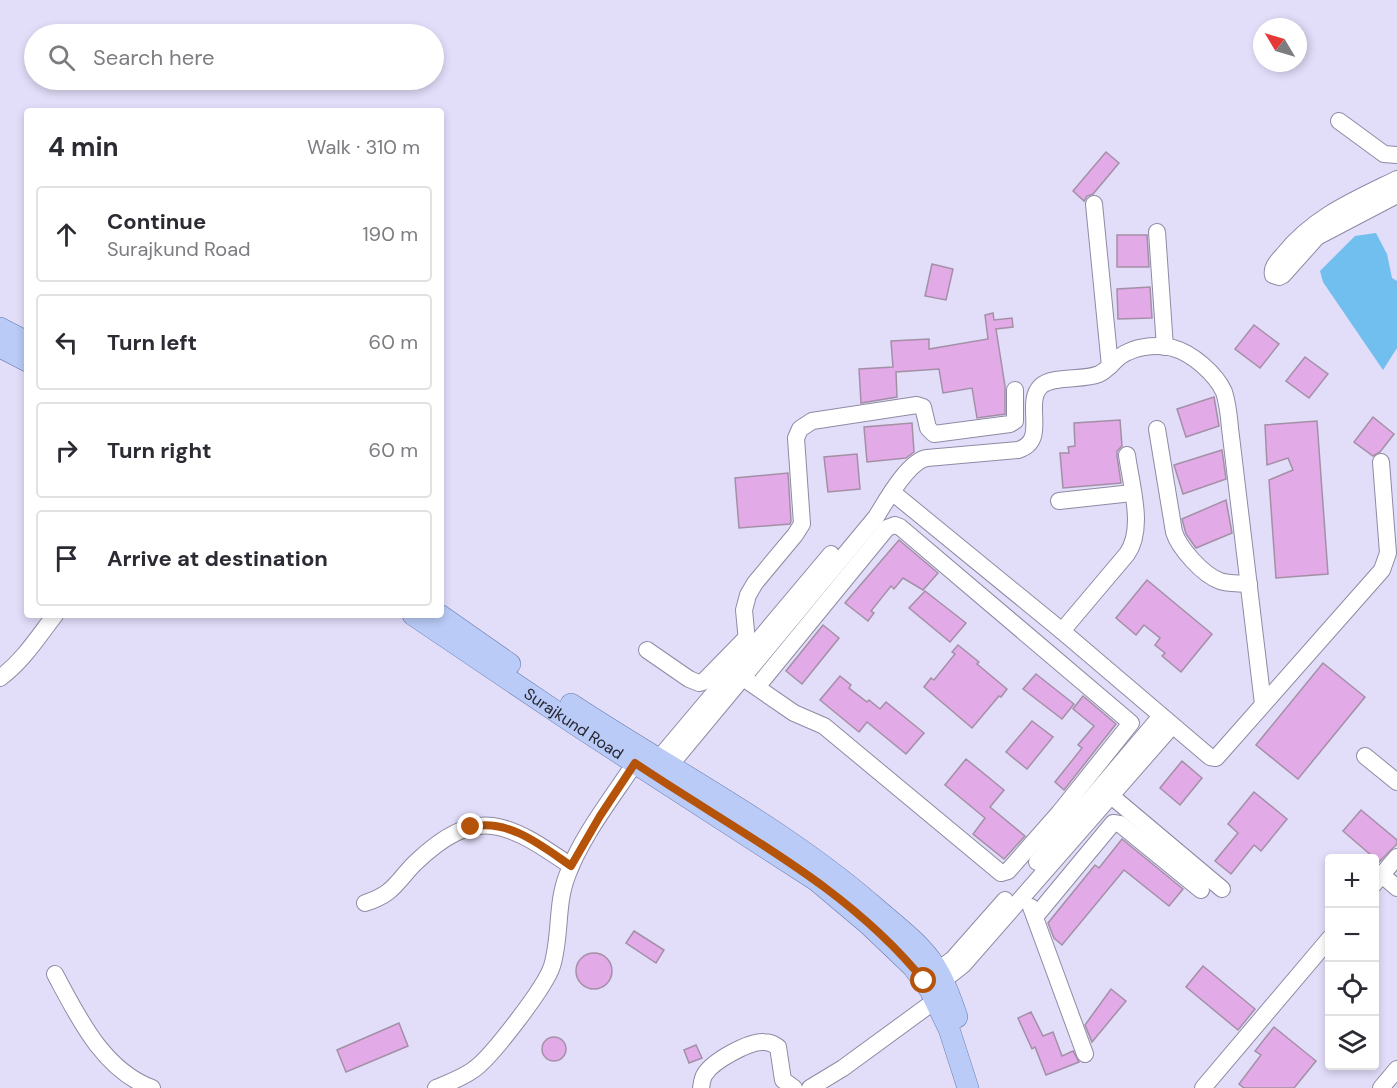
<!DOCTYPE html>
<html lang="en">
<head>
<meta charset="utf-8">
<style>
	:root { --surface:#fff; --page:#f2f2f3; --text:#2b2b33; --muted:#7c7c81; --line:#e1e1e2 }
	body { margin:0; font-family:"DM Sans",sans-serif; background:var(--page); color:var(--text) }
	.controls { position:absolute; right:18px; bottom:18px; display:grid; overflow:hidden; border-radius:6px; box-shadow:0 3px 9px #0003 }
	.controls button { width:54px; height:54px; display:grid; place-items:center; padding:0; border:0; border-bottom:2px solid var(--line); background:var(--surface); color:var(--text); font:30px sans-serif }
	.compass { position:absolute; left:1253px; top:18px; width:54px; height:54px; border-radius:50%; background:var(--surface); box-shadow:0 3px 9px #0003; rotate:308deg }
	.stop { position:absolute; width:18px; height:18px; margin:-14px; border:4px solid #b45309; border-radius:50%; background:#fff }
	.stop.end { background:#b45309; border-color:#fff; box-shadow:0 2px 6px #0008 }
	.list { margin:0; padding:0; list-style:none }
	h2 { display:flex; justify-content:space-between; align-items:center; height:78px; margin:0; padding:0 24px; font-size:26px }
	h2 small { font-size:20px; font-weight:400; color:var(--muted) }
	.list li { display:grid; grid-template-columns:39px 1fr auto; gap:18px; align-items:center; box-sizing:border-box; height:96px; margin:0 12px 12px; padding:0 12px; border:2px solid var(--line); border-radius:6px }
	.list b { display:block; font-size:22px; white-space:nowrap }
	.list p { margin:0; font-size:20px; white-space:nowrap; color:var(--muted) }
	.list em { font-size:20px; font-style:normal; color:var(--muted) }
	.icon { flex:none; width:33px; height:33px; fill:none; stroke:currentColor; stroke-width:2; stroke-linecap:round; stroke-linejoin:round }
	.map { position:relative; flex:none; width:1397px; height:1088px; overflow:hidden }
	.search { position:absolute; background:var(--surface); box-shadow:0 3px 9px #0003; left:24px; top:24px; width:420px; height:66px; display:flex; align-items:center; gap:15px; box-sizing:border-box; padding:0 21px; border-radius:33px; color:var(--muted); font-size:22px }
	.panel { position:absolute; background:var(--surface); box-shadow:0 3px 9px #0003; left:24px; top:108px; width:420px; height:510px; border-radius:6px }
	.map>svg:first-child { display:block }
	.water { fill:#70bfee }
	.building { fill:#e2aae7; stroke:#a490a6; stroke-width:1.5 }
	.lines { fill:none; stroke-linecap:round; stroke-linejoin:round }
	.minor-casing { stroke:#8f8aa4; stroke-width:18 }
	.major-casing { stroke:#677bad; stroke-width:22 }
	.minor { stroke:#fff; stroke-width:16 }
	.major { stroke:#b9cbf6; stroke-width:21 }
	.route { stroke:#b45309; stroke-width:8 }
	.labels { text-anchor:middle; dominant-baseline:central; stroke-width:4.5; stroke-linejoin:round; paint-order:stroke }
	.street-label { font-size:16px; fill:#272530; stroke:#e2ddf9 }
</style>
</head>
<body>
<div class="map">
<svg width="1397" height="1088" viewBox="0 0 1397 1088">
	<rect width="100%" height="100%" fill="#e2ddf9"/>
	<polygon class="water" points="1376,233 1387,254 1392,278 1397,281 1397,348 1383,370 1323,282 1320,271 1355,236"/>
	<g class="building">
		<polygon points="1106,152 1119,163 1093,194 1087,196 1084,201 1073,191"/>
		<polygon points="1117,235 1147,235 1149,267 1117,267"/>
		<polygon points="932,264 953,269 946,300 925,296"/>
		<polygon points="1150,287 1152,318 1118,319 1117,289"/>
		<polygon points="993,313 994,320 1012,318 1013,327 996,329 1005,386 1005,414 977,418 972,388 943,393 939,369 896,372 897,397 861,403 859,369 893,367 891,341 929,339 929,349 988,339 985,315"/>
		<polygon points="1254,325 1279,344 1260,368 1235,349"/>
		<polygon points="1305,357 1328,374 1309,398 1286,381"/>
		<polygon points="1214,397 1219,426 1186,437 1177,409"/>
		<polygon points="1373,417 1394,434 1380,452 1373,456 1354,442"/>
		<polygon points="1120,420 1122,446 1117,451 1117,456 1121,483 1063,488 1060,453 1069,453 1068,447 1075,446 1074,423"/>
		<polygon points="1317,421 1328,574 1276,578 1269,480 1293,470 1288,458 1267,465 1265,425"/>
		<polygon points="912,423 914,452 906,458 867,462 864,427"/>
		<polygon points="1222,450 1226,479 1183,494 1174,465"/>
		<polygon points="857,454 860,489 828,492 824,457"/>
		<polygon points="788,473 791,521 790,524 739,528 735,478"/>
		<polygon points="1226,500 1232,533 1196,548 1186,534 1182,519"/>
		<polygon points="899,540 938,573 923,590 903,578 894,589 891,586 871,611 874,613 868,621 845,603"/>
		<polygon points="1147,580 1212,634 1181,672 1162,656 1165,653 1155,645 1160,638 1144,625 1136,635 1116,618"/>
		<polygon points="925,591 966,623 950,642 909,608"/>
		<polygon points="823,625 839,638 802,684 786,671"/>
		<polygon points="958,645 979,662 977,664 1007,689 1001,697 999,696 972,728 924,687 931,678 934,680 955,654 952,652"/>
		<polygon points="1323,663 1365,697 1298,779 1256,745"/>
		<polygon points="1036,674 1074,704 1062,719 1023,689"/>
		<polygon points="840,676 851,685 849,688 867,702 869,700 880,709 886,702 924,733 906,754 867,722 859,732 820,700"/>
		<polygon points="1083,696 1116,724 1064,790 1055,782 1082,748 1078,745 1094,726 1073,709"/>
		<polygon points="1032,721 1053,737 1027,769 1006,752"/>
		<polygon points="966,759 1004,790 990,807 1025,836 1004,859 973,834 985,818 945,785"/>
		<polygon points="1182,761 1202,778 1180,805 1160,788"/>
		<polygon points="1254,792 1287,819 1261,851 1254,845 1231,874 1215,861 1238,833 1228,824"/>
		<polygon points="1361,810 1397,840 1397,844 1379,862 1343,831"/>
		<polygon points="1122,839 1183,889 1169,906 1124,870 1062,945 1054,938 1048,923 1095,865 1099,868"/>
		<polygon points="634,931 664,950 656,963 626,943"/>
		<circle cx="594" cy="971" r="18"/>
		<polygon points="1203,966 1255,1009 1238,1030 1186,987"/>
		<polygon points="1111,989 1126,1001 1092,1042 1085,1025"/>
		<polygon points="1031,1012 1043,1036 1053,1032 1062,1056 1073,1051 1079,1062 1046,1075 1035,1047 1032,1049 1018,1018"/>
		<polygon points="399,1023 408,1046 346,1072 337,1050"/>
		<polygon points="1274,1027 1316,1061 1294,1088 1244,1088 1239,1084 1261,1055 1255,1051"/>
		<circle cx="554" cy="1049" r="12"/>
		<polygon points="696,1045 702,1058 689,1063 684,1050"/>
	</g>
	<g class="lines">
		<g class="minor-casing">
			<g id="minor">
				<polyline points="1339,121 1384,154 1397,155"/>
				<path d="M 1397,179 C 1354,200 1313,217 1283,255 C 1278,261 1271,267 1273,275 L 1279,277 L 1283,275 L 1317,237 L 1397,195"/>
				<polyline points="1094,204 1110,366"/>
				<polyline points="1157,232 1165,347"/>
				<path d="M 1157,429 L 1174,532 C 1179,548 1203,575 1220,581 C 1228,584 1239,583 1249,584"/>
				<polyline points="892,492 1062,631 1210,757 1216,758 1382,570 1388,553 1381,462"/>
				<polyline points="1059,501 1132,493"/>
				<path d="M 1062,631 L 1127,554 C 1145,529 1131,485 1127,455"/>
				<polyline points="647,650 689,679 699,683 703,682 747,637"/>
				<polyline points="748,652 744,610 748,595 755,583 795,535 802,524 796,438 800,429 812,421 917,405 923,407 928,428 934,434 1010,424 1015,421 1015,390"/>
				<polyline points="733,671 794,713 824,726 1001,873 1008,871 1059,813 1131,723 900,527 895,525 887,528 757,687"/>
				<path d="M 0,678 C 23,661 38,637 55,615"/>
				<polyline points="1365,756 1397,782"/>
				<polyline points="651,768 831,554"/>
				<path d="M 662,775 L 876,517 C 886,501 908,461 927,458 L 1018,450 C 1049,441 1023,403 1041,386 C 1053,375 1083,381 1099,374 C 1110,369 1116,356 1128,352 C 1140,346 1160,344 1173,348 C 1192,353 1216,374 1224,392 C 1228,404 1229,417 1230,428 L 1263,704"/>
				<polyline points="1103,789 1222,889"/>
				<polyline points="1037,862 1161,716"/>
				<polyline points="1382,875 1397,888"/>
				<polyline points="1374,884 1397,857"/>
				<path d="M 365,903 C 393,894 395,884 414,864 C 477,803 508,823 571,866"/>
				<polyline points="1031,907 1085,1054"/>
				<polyline points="1035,917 1113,823 1120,824 1201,890"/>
				<polyline points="938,970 953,959 1005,900"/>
				<path d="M 55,974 C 78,1017 103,1070 152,1088"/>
				<polyline points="935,987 963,965 1172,726"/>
				<path d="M 436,1088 C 448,1083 462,1078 473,1070 C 491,1058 546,986 552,966 C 561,937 556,904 567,876 C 581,837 612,798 635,763"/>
				<path d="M 701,1088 C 702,1083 702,1078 705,1074 C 713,1061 749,1041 764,1042 C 770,1042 773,1044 778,1047 L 783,1080 L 794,1088"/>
				<polyline points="810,1088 843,1068 936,1000"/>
				<polyline points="1203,1088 1330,938"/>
				<polyline points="1381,1088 1397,1069"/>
			</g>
		</g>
		<g class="major-casing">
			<g id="major">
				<polyline points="0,328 27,342"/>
				<polyline points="0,347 27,361"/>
				<path id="s1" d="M 413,615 L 576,725 L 817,881 L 868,924 L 913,967 L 930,990 L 949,1029 L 968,1088"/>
				<polyline points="440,615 510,664"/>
				<path d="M 571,704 C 671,770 779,825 870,903 C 890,921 914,938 930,959 C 943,977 950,996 957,1017"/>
			</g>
		</g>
		<use href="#minor" class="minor"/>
		<use href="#major" class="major"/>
	</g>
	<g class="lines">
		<path class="route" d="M 471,827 C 508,818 542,846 571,866 L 600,816 L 635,763 C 734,830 848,886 924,981"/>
	</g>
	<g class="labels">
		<g class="street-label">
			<text stroke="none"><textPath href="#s1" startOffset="194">Surajkund Road</textPath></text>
		</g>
	</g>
</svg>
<div class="controls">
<button>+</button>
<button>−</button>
<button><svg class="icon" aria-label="locate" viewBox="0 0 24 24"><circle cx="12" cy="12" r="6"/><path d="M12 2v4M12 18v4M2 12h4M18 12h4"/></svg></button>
<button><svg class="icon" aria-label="layers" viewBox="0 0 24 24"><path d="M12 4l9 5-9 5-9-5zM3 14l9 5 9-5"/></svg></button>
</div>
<svg class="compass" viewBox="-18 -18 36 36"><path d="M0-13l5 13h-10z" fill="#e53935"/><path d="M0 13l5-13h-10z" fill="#7c7c81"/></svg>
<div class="stop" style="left:924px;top:981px"></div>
<div class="stop end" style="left:471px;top:827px"></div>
<div class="search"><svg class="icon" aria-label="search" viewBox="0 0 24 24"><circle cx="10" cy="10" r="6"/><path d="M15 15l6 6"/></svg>Search here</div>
<section class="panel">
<h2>4 min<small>Walk · 310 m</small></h2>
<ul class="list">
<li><svg class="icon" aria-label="ahead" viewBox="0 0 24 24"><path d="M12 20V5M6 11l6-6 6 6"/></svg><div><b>Continue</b><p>Surajkund Road</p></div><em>190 m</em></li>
<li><svg class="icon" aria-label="left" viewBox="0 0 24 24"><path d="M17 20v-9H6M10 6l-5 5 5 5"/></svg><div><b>Turn left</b></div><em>60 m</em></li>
<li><svg class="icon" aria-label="right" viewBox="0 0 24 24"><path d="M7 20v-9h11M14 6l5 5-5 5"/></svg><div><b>Turn right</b></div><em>60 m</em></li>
<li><svg class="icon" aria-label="arrive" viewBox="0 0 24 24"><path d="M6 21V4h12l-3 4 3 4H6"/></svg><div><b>Arrive at destination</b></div></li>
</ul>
</section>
</div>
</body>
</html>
